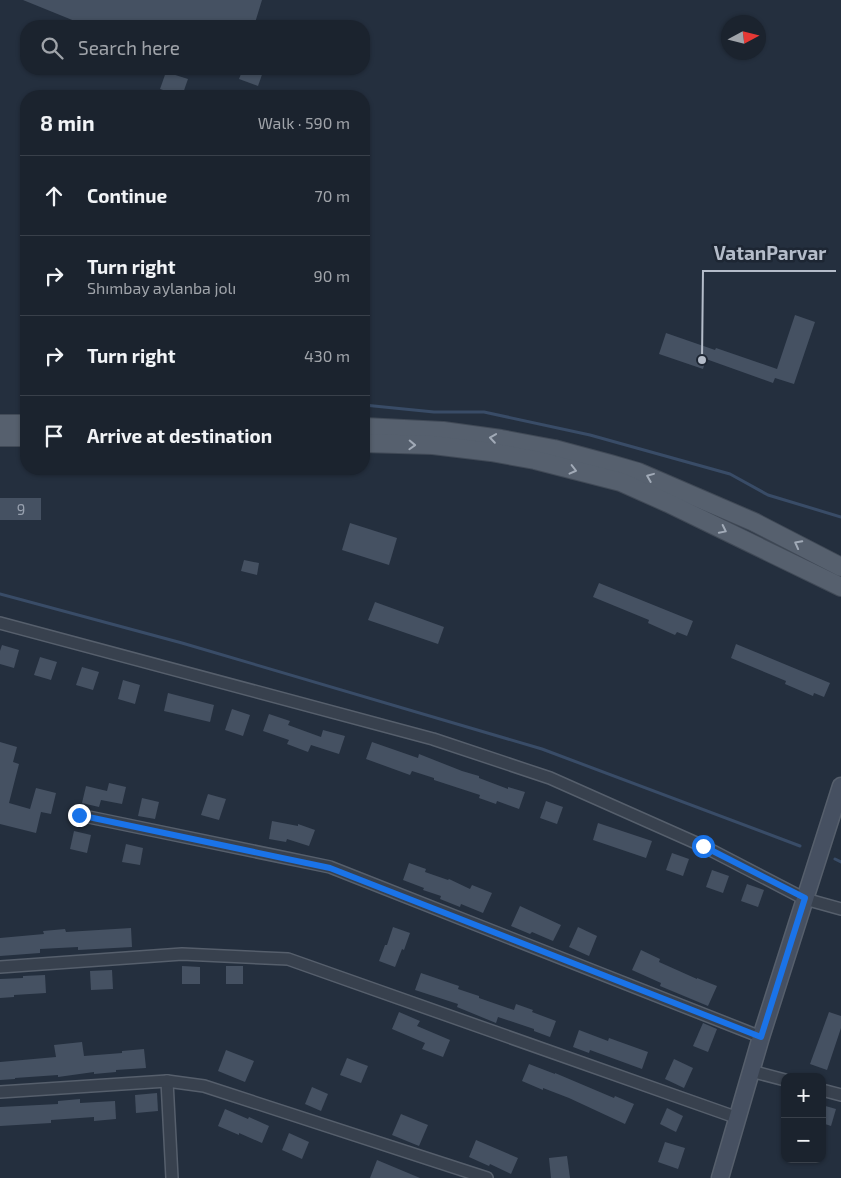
<!DOCTYPE html>
<html lang="en">
<head>
<meta charset="utf-8">
<style>
	:root { --surface:#1b232e; --page:#242b36; --text:#f1f3f6; --muted:#a0a4aa; --line:#39404a }
	body { margin:0; font-family:"Exo 2",sans-serif; background:var(--page); color:var(--text) }
	.controls { position:absolute; right:15px; bottom:15px; display:grid; overflow:hidden; border-radius:10px; box-shadow:0 1px 4px #0004 }
	.controls button { width:45px; height:45px; display:grid; place-items:center; padding:0; border:0; border-bottom:1px solid var(--line); background:var(--surface); color:var(--text); font:25px sans-serif }
	.compass { position:absolute; left:721px; top:15px; width:45px; height:45px; border-radius:50%; background:var(--surface); box-shadow:0 1px 4px #0004; rotate:83deg }
	.stop { position:absolute; width:15px; height:15px; margin:-11px; border:4px solid #1a73e8; border-radius:50%; background:#fff }
	.stop.end { background:#1a73e8; border-color:#fff; box-shadow:0 1px 5px #0008 }
	.list { margin:0; padding:0; list-style:none }
	h2 { display:flex; justify-content:space-between; align-items:center; height:65px; margin:0; padding:0 20px; font-size:21px }
	h2 small { font-size:16px; font-weight:400; color:var(--muted) }
	.list li { display:grid; grid-template-columns:32px 1fr auto; gap:15px; align-items:center; box-sizing:border-box; height:80px; padding:0 20px; border-top:1px solid var(--line) }
	.list b { display:block; font-size:19px; white-space:nowrap }
	.list p { margin:0; font-size:16px; white-space:nowrap; color:var(--muted) }
	.list em { font-size:16px; font-style:normal; color:var(--muted) }
	.icon { flex:none; width:28px; height:28px; fill:none; stroke:currentColor; stroke-width:2; stroke-linecap:round; stroke-linejoin:round }
	.map { position:relative; flex:none; width:841px; height:1178px; overflow:hidden }
	.search { position:absolute; background:var(--surface); box-shadow:0 1px 4px #0004; left:20px; top:20px; width:350px; height:55px; display:flex; align-items:center; gap:12px; box-sizing:border-box; padding:0 18px; border-radius:20px; color:var(--muted); font-size:19px }
	.panel { position:absolute; background:var(--surface); box-shadow:0 1px 4px #0004; left:20px; top:90px; width:350px; height:385px; border-radius:20px }
	.map>svg:first-child { display:block }
	.lines { fill:none; stroke-linecap:round; stroke-linejoin:round }
	.stream { stroke:#394c67; stroke-width:3 }
	.building { fill:#455162 }
	.street-casing { stroke:#565f6c; stroke-width:14 }
	.secondary-casing { stroke:#565f6c; stroke-width:19 }
	.primary-casing { stroke:#414a57; stroke-width:20 }
	.street { stroke:#38414e; stroke-width:11 }
	.secondary { stroke:#465061; stroke-width:16 }
	.primary { stroke:#56606e; stroke-width:18 }
	.oneway { stroke:#a1aab7 }
	.route { stroke:#1a73e8; stroke-width:6 }
	.labels { text-anchor:middle; dominant-baseline:central; stroke-width:5; stroke-linejoin:round; paint-order:stroke }
	.number-label { font-size:15px; fill:#98a1af }
	.leader { fill:none; stroke:#b4bcc9; stroke-width:2 }
	.callout-dot { fill:#b4bcc9; stroke:#1d2633; stroke-width:2 }
	.callout-label { font-size:19px; text-anchor:middle; font-weight:bold; fill:#b4bcc9; stroke:#1d2633; stroke-width:5; stroke-linejoin:round; paint-order:stroke }
</style>
</head>
<body>
<div class="map">
<svg width="841" height="1178" viewBox="0 0 841 1178">
	<rect width="100%" height="100%" fill="#242f3e"/>
	<g class="lines">
		<g class="stream">
			<polyline points="364,405 434,412 484,412 590,435 730,474 768,495 841,517"/>
			<polyline points="0,594 182,643 542,749 800,846"/>
			<polyline points="835,859 841,862"/>
		</g>
	</g>
	<g class="building">
		<polygon points="23,0 262,0 254,26 244,26 237,24 236,26 87,26"/>
		<polygon points="243,69 264,69 258,86 239,79"/>
		<polygon points="166,72 188,79 182,96 160,89"/>
		<polygon points="795,315 815,322 794,384 775,378 773,383 706,359 703,369 659,354 666,333 715,350 716,348 777,369"/>
		<rect x="0" y="498" width="41" height="22"/>
		<polygon points="350,523 397,538 389,565 342,550"/>
		<polygon points="244,560 259,563 257,575 241,571"/>
		<polygon points="599,583 693,621 687,636 677,632 675,635 648,623 649,620 593,597"/>
		<polygon points="375,602 444,627 438,644 368,620"/>
		<polygon points="736,644 830,683 824,697 814,693 813,696 785,684 786,681 731,658"/>
		<polygon points="2,645 19,650 14,668 0,664 0,651"/>
		<polygon points="40,657 57,662 51,680 34,675"/>
		<polygon points="82,667 99,672 93,690 76,685"/>
		<polygon points="123,680 140,685 135,704 118,699"/>
		<polygon points="168,693 214,705 210,722 164,711"/>
		<polygon points="232,709 250,715 243,736 225,730"/>
		<polygon points="269,714 290,721 288,725 321,737 323,730 345,736 339,754 311,745 308,752 287,744 289,740 263,731"/>
		<polygon points="0,742 17,747 13,762 19,764 9,803 30,809 36,788 56,793 51,814 41,812 36,833 0,824"/>
		<polygon points="372,742 418,758 419,754 462,771 479,776 479,778 508,789 508,787 525,792 519,809 497,801 496,804 479,798 480,795 434,780 434,778 412,771 410,775 366,759"/>
		<polygon points="109,783 126,787 122,804 101,800 99,807 82,803 86,786 107,791"/>
		<polygon points="208,794 226,799 219,820 201,815"/>
		<polygon points="142,798 159,802 155,819 138,816"/>
		<polygon points="546,801 563,807 557,824 540,818"/>
		<polygon points="272,821 298,826 298,824 315,830 309,846 287,839 286,842 269,839"/>
		<polygon points="598,823 652,841 646,858 593,840"/>
		<polygon points="74,831 91,835 87,853 70,849"/>
		<polygon points="126,844 143,848 140,865 122,862"/>
		<polygon points="672,853 689,859 683,876 666,870"/>
		<polygon points="409,863 426,869 425,872 448,880 449,879 470,889 472,885 492,893 483,913 461,904 460,907 440,899 441,896 423,890 424,888 403,880"/>
		<polygon points="712,870 729,876 723,893 706,887"/>
		<polygon points="747,884 764,890 758,907 741,901"/>
		<polygon points="520,906 561,925 553,941 532,932 530,934 511,926"/>
		<polygon points="393,927 410,933 404,950 402,949 395,967 379,961 385,945 387,945"/>
		<polygon points="578,927 597,936 589,956 569,947"/>
		<polygon points="131,928 132,947 78,950 78,947 40,949 40,953 0,956 0,938 44,934 43,931 65,929 66,932"/>
		<polygon points="641,950 660,959 659,962 697,979 697,978 717,986 708,1006 660,986 661,983 632,970"/>
		<polygon points="182,966 200,967 200,984 182,984"/>
		<rect x="226" y="966" width="17" height="18"/>
		<polygon points="112,970 113,989 91,990 90,971"/>
		<polygon points="421,973 459,986 458,989 479,996 479,998 514,1010 516,1004 533,1010 532,1012 556,1021 550,1037 534,1031 534,1029 498,1017 496,1023 457,1007 458,1004 415,990"/>
		<polygon points="45,975 46,993 14,995 14,997 0,998 0,979 23,978 23,976"/>
		<polygon points="399,1012 420,1021 417,1026 450,1040 443,1057 422,1049 425,1043 392,1029"/>
		<polygon points="829,1012 841,1016 841,1028 827,1070 810,1064"/>
		<polygon points="703,1023 717,1029 708,1052 693,1046"/>
		<polygon points="579,1030 608,1041 609,1038 648,1052 642,1069 590,1050 589,1053 573,1047"/>
		<polygon points="82,1042 84,1056 122,1053 122,1051 144,1049 146,1068 116,1070 116,1072 94,1074 94,1072 58,1077 58,1075 15,1078 15,1079 0,1080 0,1062 56,1057 54,1045"/>
		<polygon points="226,1050 254,1061 245,1082 218,1071"/>
		<polygon points="347,1058 368,1066 361,1083 340,1075"/>
		<polygon points="674,1059 693,1068 684,1088 665,1079"/>
		<polygon points="529,1064 555,1074 555,1073 614,1098 615,1096 634,1104 625,1124 569,1098 543,1088 543,1090 522,1081"/>
		<polygon points="312,1087 328,1094 321,1111 305,1104"/>
		<polygon points="157,1093 158,1111 136,1113 135,1095"/>
		<polygon points="80,1099 80,1103 115,1101 116,1119 94,1121 94,1117 51,1120 51,1123 0,1126 0,1107 58,1104 58,1101"/>
		<polygon points="822,1105 836,1109 831,1126 822,1123"/>
		<polygon points="667,1108 683,1116 676,1132 660,1124"/>
		<polygon points="225,1109 248,1119 249,1117 269,1126 262,1143 239,1133 239,1135 218,1126"/>
		<polygon points="401,1114 428,1125 419,1146 392,1135"/>
		<polygon points="289,1133 309,1142 302,1159 282,1150"/>
		<polygon points="476,1140 518,1158 511,1174 490,1164 489,1166 469,1157"/>
		<polygon points="665,1142 685,1148 678,1169 658,1162"/>
		<polygon points="567,1156 570,1178 551,1178 549,1158"/>
		<polygon points="377,1160 420,1178 370,1178"/>
	</g>
	<g class="lines">
		<g class="street-casing">
			<g id="street">
				<polyline points="0,623 433,739 550,778 703,846 805,899 841,909"/>
				<polyline points="79,815 330,867 761,1037"/>
				<polyline points="0,967 182,954 288,959 738,1118"/>
				<polyline points="751,1071 785,1080"/>
				<polyline points="167,1081 172,1178"/>
				<polyline points="822,1090 841,1095"/>
				<polyline points="0,1092 167,1081 204,1086 487,1178"/>
			</g>
		</g>
		<g class="secondary-casing">
			<polyline id="secondary" points="720,1178 761,1037 841,786"/>
		</g>
		<g class="primary-casing">
			<g id="primary">
				<polyline points="0,424 26,424"/>
				<polyline points="364,427 443,431 501,439 554,449 610,464 638,472 754,522 841,567"/>
				<polyline points="0,437 26,437"/>
				<polyline points="364,443 433,445 491,452 535,460 621,482 668,503 841,587"/>
			</g>
		</g>
		<use href="#street" class="street"/>
		<use href="#secondary" class="secondary"/>
		<use href="#primary" class="primary"/>
	</g>
	<defs><path id="oneway-chevron" d="M-2-3.5L2.5 0L-2 3.5" fill="none" stroke-width="1.6" stroke-linecap="round" stroke-linejoin="round" transform="scale(1.25)"/></defs>
	<g class="oneway">
		<use href="#oneway-chevron" transform="translate(493 438) rotate(-172)"/>
		<use href="#oneway-chevron" transform="translate(412 445) rotate(2)"/>
		<use href="#oneway-chevron" transform="translate(573 470) rotate(14)"/>
		<use href="#oneway-chevron" transform="translate(650 477) rotate(-158)"/>
		<use href="#oneway-chevron" transform="translate(723 530) rotate(26)"/>
		<use href="#oneway-chevron" transform="translate(798 544) rotate(-152)"/>
	</g>
	<g class="lines">
		<polyline class="route" points="79,815 330,868 761,1037 805,898 703,846"/>
	</g>
	<g class="labels">
		<g class="number-label">
			<text x="21" y="509">9</text>
		</g>
	</g>
	<path class="leader" d="M702 360L703 271H836"/>
	<circle class="callout-dot" cx="702" cy="360" r="5"/>
	<g class="callout-label">
		<text x="770" y="260">VatanParvar</text>
	</g>
</svg>
<div class="controls">
<button>+</button>
<button>−</button>
</div>
<svg class="compass" viewBox="-18 -18 36 36"><path d="M0-13l5 13h-10z" fill="#e53935"/><path d="M0 13l5-13h-10z" fill="#a0a4aa"/></svg>
<div class="stop" style="left:703px;top:846px"></div>
<div class="stop end" style="left:79px;top:815px"></div>
<div class="search"><svg class="icon" aria-label="search" viewBox="0 0 24 24"><circle cx="10" cy="10" r="6"/><path d="M15 15l6 6"/></svg>Search here</div>
<section class="panel">
<h2>8 min<small>Walk · 590 m</small></h2>
<ul class="list">
<li><svg class="icon" aria-label="ahead" viewBox="0 0 24 24"><path d="M12 20V5M6 11l6-6 6 6"/></svg><div><b>Continue</b></div><em>70 m</em></li>
<li><svg class="icon" aria-label="right" viewBox="0 0 24 24"><path d="M7 20v-9h11M14 6l5 5-5 5"/></svg><div><b>Turn right</b><p>Shımbay aylanba jolı</p></div><em>90 m</em></li>
<li><svg class="icon" aria-label="right" viewBox="0 0 24 24"><path d="M7 20v-9h11M14 6l5 5-5 5"/></svg><div><b>Turn right</b></div><em>430 m</em></li>
<li><svg class="icon" aria-label="arrive" viewBox="0 0 24 24"><path d="M6 21V4h12l-3 4 3 4H6"/></svg><div><b>Arrive at destination</b></div></li>
</ul>
</section>
</div>
</body>
</html>
